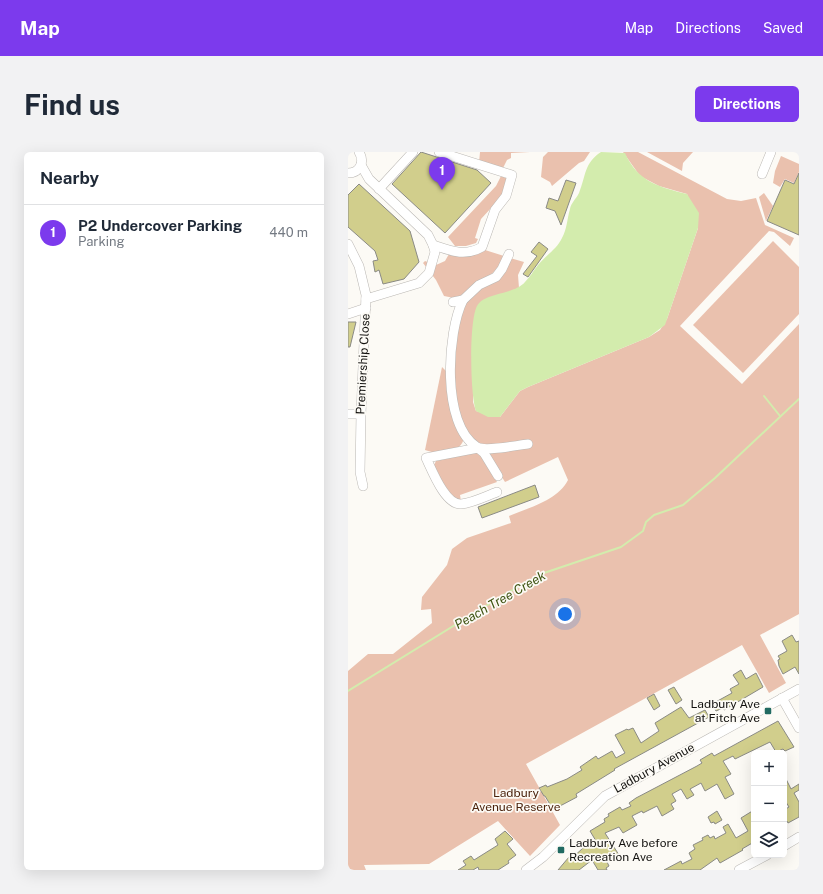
<!DOCTYPE html>
<html lang="en">
<head>
<meta charset="utf-8">
<style>
	:root { --surface:#fff; --page:#f2f2f3; --text:#1f2937; --muted:#747a83; --line:#e0e1e3; --accent:#7c3aed }
	body { margin:0; font-family:"Public Sans",sans-serif; background:var(--page); color:var(--text) }
	.controls { position:absolute; right:12px; bottom:12px; display:grid; overflow:hidden; border-radius:6px; box-shadow:0 4px 16px #0002 }
	.controls button { width:36px; height:36px; display:grid; place-items:center; padding:0; border:0; border-bottom:1px solid var(--line); background:var(--surface); color:var(--text); font:20px sans-serif }
	.you { position:absolute; left:217px; top:462px; width:14px; height:14px; margin:-10px; border:3px solid #fff; border-radius:50%; background:#1a73e8; box-shadow:0 0 0 6px #1a73e833 }
	.badge { display:grid; place-items:center; width:26px; height:26px; border-radius:50%; background:var(--accent); color:#fff; font-size:13px; font-weight:700 }
	.pin { position:absolute; translate:-50% -33px; filter:drop-shadow(0 1px 2px #0008) }
	.pin::after { content:''; position:absolute; top:21px; width:14px; height:12px; background:inherit; clip-path:polygon(0 0,100% 0,50% 100%) }
	.list { margin:0; padding:0; list-style:none }
	h2 { display:flex; justify-content:space-between; align-items:center; height:52px; margin:0; padding:0 16px; font-size:17px }
	h2 small { font-size:13px; font-weight:400; color:var(--muted) }
	.list li { display:grid; grid-template-columns:26px 1fr auto; gap:12px; align-items:center; box-sizing:border-box; height:56px; padding:0 16px; border-top:1px solid var(--line) }
	.list b { display:block; font-size:15px; white-space:nowrap }
	.list p { margin:0; font-size:13px; white-space:nowrap; color:var(--muted) }
	.list em { font-size:13px; font-style:normal; color:var(--muted) }
	.icon { flex:none; width:22px; height:22px; fill:none; stroke:currentColor; stroke-width:2; stroke-linecap:round; stroke-linejoin:round }
	.map { position:relative; flex:none; width:451px; height:718px; overflow:hidden; border-radius:6px }
	header { display:flex; align-items:center; gap:24px; box-sizing:border-box; height:56px; padding:0 20px; background:var(--accent); color:#fff }
	header strong { font-size:19px }
	nav { display:flex; gap:22px; margin-inline-start:auto; font-size:14px }
	.intro { display:flex; align-items:center; justify-content:space-between; box-sizing:border-box; height:96px; padding:0 24px }
	h1 { margin:0; font-size:28px }
	.button { padding:10px 18px; border-radius:6px; background:var(--accent); color:#fff; font-size:14px; font-weight:700 }
	main { display:flex; gap:24px; padding:0 24px }
	aside { flex:1; background:var(--surface); border-radius:6px; box-shadow:0 4px 16px #0002 }
	.map>svg:first-child { display:block }
	.green { fill:#eac1ae }
	.water { fill:#d3ecad }
	.lines { fill:none; stroke-linecap:round; stroke-linejoin:round }
	.stream { stroke:#d3ecad; stroke-width:2 }
	.building { fill:#d1ce8c; stroke:#8a8a85 }
	.minor-casing { stroke:#bbb8b4; stroke-width:10 }
	.minor { stroke:#fff; stroke-width:9 }
	.poi-dot { fill:#216a62; stroke:#fcfaf5; stroke-width:1.5 }
	.labels { text-anchor:middle; dominant-baseline:central; stroke-width:3.5; stroke-linejoin:round; paint-order:stroke }
	.street-label { font-size:12px; fill:#12110f; stroke:#fcfaf5 }
	.poi-label { font-size:12px; fill:#12110f; stroke:#fcfaf5; text-anchor:end }
	.park-label { font-size:12px; fill:#4a220c; stroke:#fcfaf5 }
	.water-label { font-size:13px; font-style:italic; fill:#3e5311; stroke:#fcfaf5 }
</style>
</head>
<body>
<header>
<strong>Map</strong>
<nav><a>Map</a><a>Directions</a><a>Saved</a></nav>
</header>
<div class="intro"><h1>Find us</h1><a class="button">Directions</a></div>
<main>
<aside>
<h2>Nearby<small></small></h2>
<ul class="list">
<li><span class="badge">1</span><div><b>P2 Undercover Parking</b><p>Parking</p></div><em>440 m</em></li>
</ul>
</aside>
<div class="map">
<svg width="451" height="718" viewBox="0 0 451 718">
	<rect width="100%" height="100%" fill="#fcfaf5"/>
	<g class="green">
		<polygon points="132,0 182,0 163,1 163,6 159,8 155,16 131,11"/>
		<polygon points="200,0 242,0 236,9 231,11 204,34 202,30 193,25 195,5"/>
		<path d="M 275,0 L 290,0 L 379,47 L 393,49 L 408,46 L 417,73 L 446,86 L 442,94 L 426,80 L 421,79 L 332,174 L 394,232 L 451,172 L 451,462 L 412,483 L 438,531 L 421,541 L 394,493 L 178,612 L 212,673 L 182,704 L 150,669 L 81,712 L 16,713 L 18,718 L 0,718 L 0,519 L 20,502 L 45,502 L 84,471 L 83,457 L 73,458 L 74,445 L 99,413 L 104,397 L 119,386 L 163,371 L 161,364 C 182,355 209,349 220,328 L 210,305 L 157,330 L 142,306 L 142,302 L 148,300 L 145,294 C 136,293 128,292 122,286 C 99,259 102,185 115,155 C 119,146 154,115 162,106 L 176,110 L 170,123 L 171,136 L 156,142 L 125,175 L 125,250 L 128,259 L 152,265 L 172,239 L 180,235 L 301,185 L 312,178 L 319,167 L 350,76 L 339,42 L 311,34 L 292,24 Z"/>
		<polygon points="299,0 345,0 335,11 334,19"/>
		<polygon points="433,4 451,12 451,20 446,31 437,27 432,35 425,31 427,19"/>
		<polygon points="153,24 160,27 155,43 133,67 127,86 130,87 128,91 118,94 107,94 100,85 148,34"/>
		<polygon points="416,41 425,54 418,69 411,45"/>
		<polygon points="425,89 451,115 451,162 395,221 345,173"/>
		<path d="M 137,98 L 156,104 C 149,124 128,132 112,144 L 106,146 L 96,144 L 88,128 L 75,111 L 77,109 L 88,113 L 97,109 L 101,102 L 121,104 Z"/>
		<path d="M 94,215 L 99,220 L 116,285 C 114,302 89,303 77,298 Z"/>
		<polygon points="127,300 132,303 149,330 112,343 113,349 104,345 87,318 86,313 88,309"/>
	</g>
	<path class="water" d="M 253,0 L 277,1 C 290,30 311,35 339,42 L 351,61 L 350,76 L 317,173 L 301,185 L 180,235 L 172,239 L 152,265 L 140,265 L 128,259 C 122,242 121,169 129,154 C 136,140 166,143 177,130 C 182,125 185,119 190,113 C 197,104 209,97 214,86 C 219,77 219,67 222,57 C 223,51 228,47 231,41 C 238,24 236,11 253,0 Z"/>
	<g class="lines">
		<g class="stream">
			<polyline points="416,244 432,264"/>
			<polyline points="0,539 154,444 196,421 273,395 295,379 298,370 306,363 335,353 367,326 451,247"/>
		</g>
	</g>
	<g class="building">
		<polygon points="73,0 129,18 143,31 97,81 44,32"/>
		<polygon points="451,21 451,83 419,69 437,28 446,32"/>
		<polygon points="218,28 228,31 213,73 207,59 198,56 201,46 210,49"/>
		<polygon points="11,32 62,79 71,110 56,127 35,132 31,118 27,120 25,109 30,108 27,99 0,75 0,43"/>
		<polygon points="191,90 200,97 180,125 175,122 189,104 183,100"/>
		<polygon points="0,170 8,170 2,195 0,195"/>
		<polygon points="187,333 191,345 134,366 130,355"/>
		<polygon points="444,483 448,490 451,489 451,522 447,515 435,522 431,514 430,508 432,507 430,504 439,499 434,489"/>
		<polygon points="393,518 398,527 408,521 415,535 376,558 375,556 368,559 364,552 384,541 382,537 391,532 385,523"/>
		<polygon points="326,535 334,548 328,552 320,538"/>
		<polygon points="306,542 312,554 306,558 299,546"/>
		<polygon points="333,555 341,566 357,558 361,565 266,617 267,618 228,642 229,645 212,654 208,655 207,652 203,654 197,644 196,644 191,636 198,633 199,635 219,627 234,618 232,615 248,604 250,607 264,599 268,606 277,601 267,583 279,577 280,578 285,576 293,591 311,579 307,571"/>
		<polygon points="430,569 446,595 437,599 435,597 428,600 422,590 387,607 385,604 375,609 383,622 377,625 386,642 377,647 369,632 357,639 353,631 342,637 346,643 339,647 333,637 324,642 328,649 323,652 326,657 314,664 309,654 295,661 294,659 284,664 289,673 275,681 271,675 257,681 271,703 259,710 261,714 258,716 259,718 250,718 244,708 231,718 210,718 221,705 223,707 235,696 248,689 242,679 257,670 256,667 261,664 260,662 272,655 274,658 283,654 281,651 288,646 349,614 354,611 352,608 364,601 366,604"/>
		<polygon points="436,623 443,637 451,632 451,638 446,641 451,650 451,665 440,671 439,669 436,670 436,658 441,655 436,647"/>
		<polygon points="406,658 406,690 394,697 395,698 372,711 369,706 352,718 316,718 333,709 334,712 344,707 341,701 347,697 345,693 355,688 354,686 360,683 362,686 366,684 367,687 378,681 375,675 380,672 388,686 400,679 393,666"/>
		<polygon points="369,659 374,668 367,672 366,670 363,671 360,665"/>
		<polygon points="157,679 165,687 159,692 168,703 160,709 161,711 150,718 131,718 130,715 125,718 110,718 118,713 115,709 123,704 126,708 150,693 147,687"/>
	</g>
	<g class="lines">
		<g class="minor-casing">
			<g id="minor">
				<polyline points="13,13 21,27 80,83 85,93 87,100 81,121 71,131 18,147"/>
				<path d="M 0,21 C 12,21 17,10 11,0"/>
				<polyline points="414,22 423,0"/>
				<polyline points="31,37 65,0"/>
				<polyline points="0,92 11,114 18,143 13,262 12,320 15,334"/>
				<path d="M 85,93 C 103,99 117,105 134,95 L 147,58 L 158,44 L 164,23 L 91,0"/>
				<path d="M 115,148 C 99,180 93,273 129,295 C 138,300 169,293 180,292"/>
				<polyline points="105,150 115,148 131,133 148,125 154,117 161,102"/>
				<polyline points="0,162 18,156"/>
				<polyline points="0,262 13,262"/>
				<path d="M 149,340 C 138,344 125,351 113,352 C 97,353 84,318 78,306 L 130,296 L 136,301 L 150,324"/>
				<polyline points="434,546 451,576"/>
				<polyline points="436,694 451,685"/>
				<polyline points="178,718 195,705 257,644 451,537"/>
				<polyline points="391,718 419,703"/>
			</g>
		</g>
		<use href="#minor" class="minor"/>
	</g>
	<g class="poi-dot">
		<rect x="416" y="555" width="8" height="8" rx="2"/>
		<rect x="209" y="694" width="8" height="8" rx="2"/>
	</g>
	<g class="labels">
		<g class="street-label">
			<text transform="translate(15 212) rotate(-87)">Premiership Close</text>
			<text transform="translate(306 616) rotate(-29)">Ladbury Avenue</text>
		</g>
		<g class="poi-label">
			<text x="412" y="552">Ladbury Ave<tspan x="412" dy="14">at Fitch Ave</tspan></text>
			<text x="221" y="691" text-anchor="start">Ladbury Ave before<tspan x="221" dy="14">Recreation Ave</tspan></text>
		</g>
		<g class="park-label">
			<text x="168" y="641">Ladbury<tspan x="168" dy="14">Avenue Reserve</tspan></text>
		</g>
		<g class="water-label">
			<text transform="translate(152 448) rotate(-30)">Peach Tree Creek</text>
		</g>
	</g>
</svg>
<div class="controls">
<button>+</button>
<button>−</button>
<button><svg class="icon" aria-label="layers" viewBox="0 0 24 24"><path d="M12 4l9 5-9 5-9-5zM3 14l9 5 9-5"/></svg></button>
</div>
<div class="you"></div>
<div class="pin badge" style="left:94px;top:38px">1</div>
</div>
</main>
</body>
</html>
